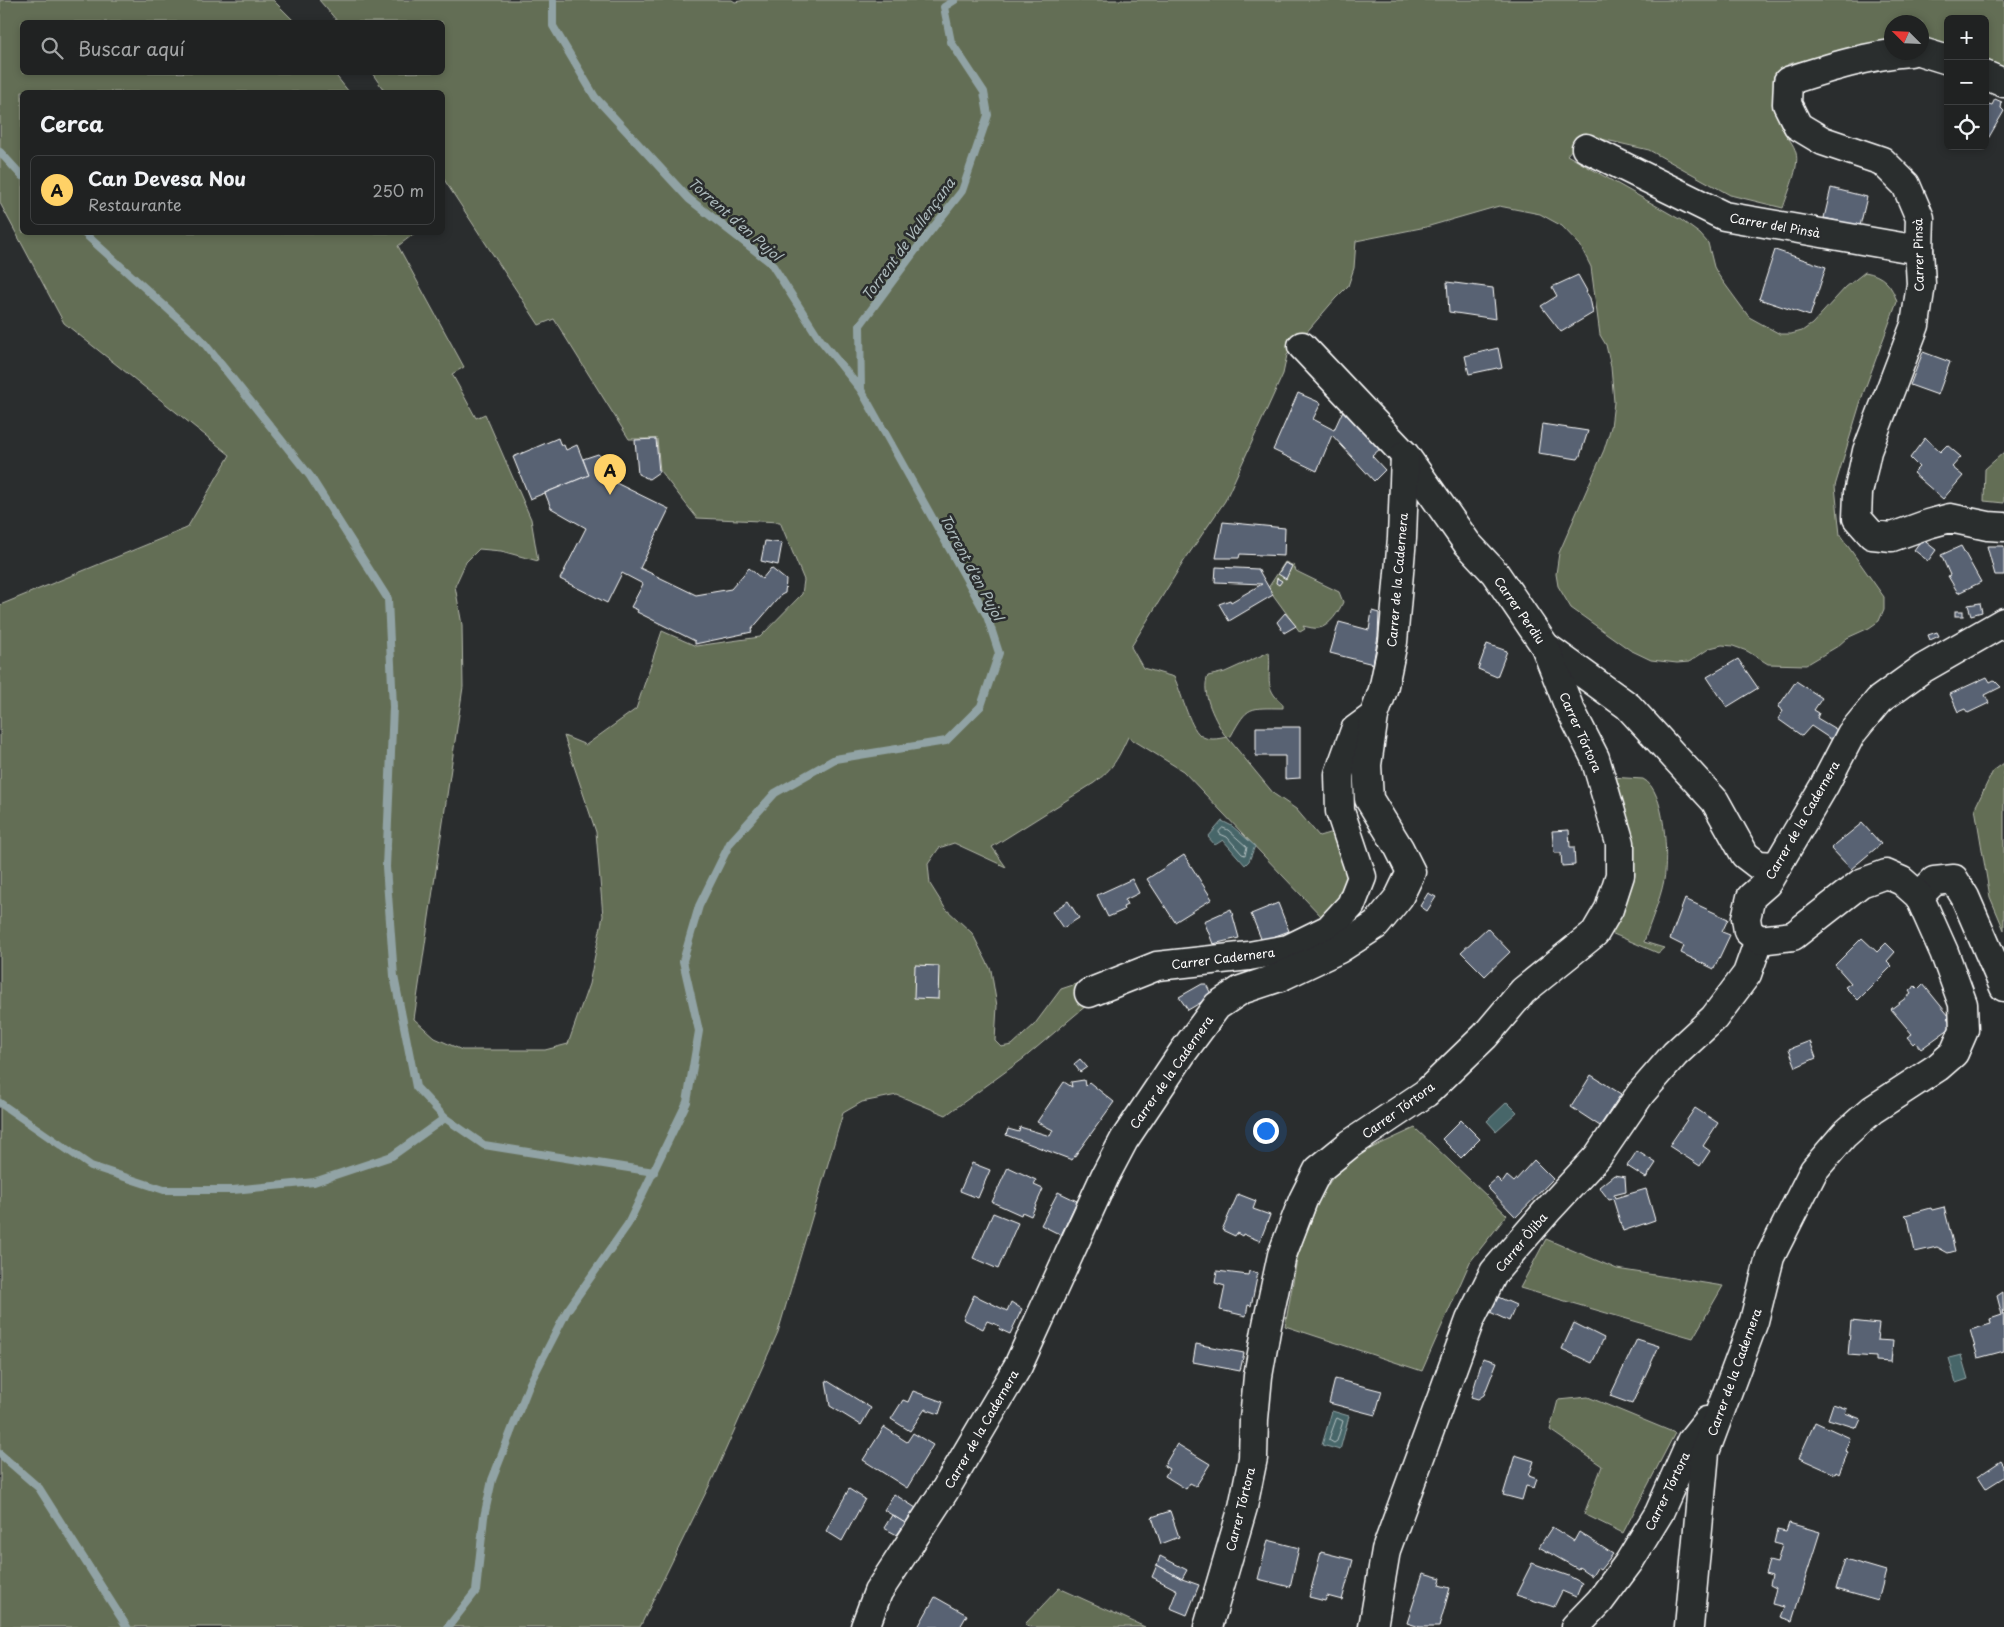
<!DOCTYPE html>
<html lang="es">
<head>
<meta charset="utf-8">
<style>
	:root { --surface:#202222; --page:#2d2f2f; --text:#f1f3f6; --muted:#a2a4a5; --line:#3d3f40; --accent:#ffd166 }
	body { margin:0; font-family:"Playpen Sans",sans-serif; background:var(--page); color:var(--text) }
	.controls { position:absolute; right:15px; top:15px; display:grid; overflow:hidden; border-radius:8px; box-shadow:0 2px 8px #0003 }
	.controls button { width:45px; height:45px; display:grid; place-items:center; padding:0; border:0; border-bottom:1px solid var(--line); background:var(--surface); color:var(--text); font:25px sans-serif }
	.compass { position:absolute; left:1884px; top:15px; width:45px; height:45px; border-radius:50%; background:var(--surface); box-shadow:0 2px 8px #0003; rotate:294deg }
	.you { position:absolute; left:1265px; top:1130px; width:18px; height:18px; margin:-12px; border:4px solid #fff; border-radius:50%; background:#1a73e8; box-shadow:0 0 0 8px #1a73e833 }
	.badge { display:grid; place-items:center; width:32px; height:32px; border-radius:50%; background:var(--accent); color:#111; font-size:16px; font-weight:700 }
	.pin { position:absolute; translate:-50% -41px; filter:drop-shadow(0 1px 2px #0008) }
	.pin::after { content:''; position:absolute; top:26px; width:18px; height:15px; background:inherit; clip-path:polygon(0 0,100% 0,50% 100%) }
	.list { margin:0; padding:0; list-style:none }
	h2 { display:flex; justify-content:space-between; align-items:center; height:65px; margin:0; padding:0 20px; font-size:21px }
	h2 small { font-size:16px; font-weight:400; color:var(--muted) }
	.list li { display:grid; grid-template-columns:32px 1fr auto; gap:15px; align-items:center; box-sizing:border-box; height:70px; margin:0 10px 10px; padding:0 10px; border:1px solid var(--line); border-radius:8px }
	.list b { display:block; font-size:19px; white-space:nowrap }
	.list p { margin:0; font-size:16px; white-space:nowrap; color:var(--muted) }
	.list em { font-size:16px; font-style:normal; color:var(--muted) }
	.icon { flex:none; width:28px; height:28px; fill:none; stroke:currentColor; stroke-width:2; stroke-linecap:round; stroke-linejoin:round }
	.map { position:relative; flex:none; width:2004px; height:1627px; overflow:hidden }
	.search { position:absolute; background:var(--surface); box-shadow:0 2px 8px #0003; left:20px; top:20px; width:425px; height:55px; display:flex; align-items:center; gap:12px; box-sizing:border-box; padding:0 18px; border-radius:8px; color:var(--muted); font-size:19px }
	.panel { position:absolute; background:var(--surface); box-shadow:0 2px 8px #0003; left:20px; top:90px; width:425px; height:145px; border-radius:8px }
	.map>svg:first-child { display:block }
	.green { fill:#646e55; stroke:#b2b6aa }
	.water { fill:#476669; stroke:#91a3a5 }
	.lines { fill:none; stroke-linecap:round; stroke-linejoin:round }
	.shore { stroke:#b5c2c3; stroke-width:1 }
	.stream { stroke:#91a3a5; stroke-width:8 }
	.building { fill:#586273; stroke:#fff }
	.street-casing { stroke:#fff; stroke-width:31 }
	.street { stroke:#2a2d2e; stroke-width:28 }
	.labels { text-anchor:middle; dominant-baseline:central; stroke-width:5; stroke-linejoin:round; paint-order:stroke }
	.street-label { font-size:12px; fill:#fff; stroke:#2a2d2e }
	.water-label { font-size:14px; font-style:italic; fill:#acbabc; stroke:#2a2d2e }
</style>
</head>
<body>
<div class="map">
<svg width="2004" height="1627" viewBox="0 0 2004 1627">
	<rect width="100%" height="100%" fill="#2a2d2e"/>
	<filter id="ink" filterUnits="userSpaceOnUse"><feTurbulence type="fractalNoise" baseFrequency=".02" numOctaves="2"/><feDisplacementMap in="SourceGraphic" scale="10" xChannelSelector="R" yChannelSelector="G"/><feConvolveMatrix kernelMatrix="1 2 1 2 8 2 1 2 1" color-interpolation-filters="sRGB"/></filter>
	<g filter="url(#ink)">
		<g class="green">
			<path d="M 0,0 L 273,0 L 295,22 L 22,22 L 22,72 L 334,73 L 349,92 L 22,92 L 22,232 L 415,233 L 398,246 L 464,367 L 452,374 L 476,418 L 485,414 L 531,519 L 538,561 L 501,551 L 479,549 L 466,562 L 455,586 L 462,625 L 463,687 L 414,1019 L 435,1038 L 462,1050 L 545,1050 L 568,1044 L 589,984 L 603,916 L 596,832 L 564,736 L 586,745 L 636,709 L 662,631 L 696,646 L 760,637 L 802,594 L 804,580 L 780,522 L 697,518 L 660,471 L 657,439 L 629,439 L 554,319 L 539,325 L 443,178 L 442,92 L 385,92 L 372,73 L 442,72 L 442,22 L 338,22 L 319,0 L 732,0 L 735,2 L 745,0 L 2004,0 L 2004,72 L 1985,62 L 1985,19 L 1948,19 L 1948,47 L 1922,41 L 1922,22 L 1892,22 L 1891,42 L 1788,64 C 1776,87 1770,105 1783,130 C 1787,137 1794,144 1796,153 C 1800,166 1787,195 1783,208 L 1730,195 L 1649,150 L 1584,135 L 1567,155 L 1681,220 L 1700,234 L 1708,243 L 1714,267 L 1719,276 L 1749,317 L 1780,334 L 1791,334 L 1802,331 L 1812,324 L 1846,287 L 1865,272 C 1883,275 1892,285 1897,302 L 1863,394 L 1835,486 L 1840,535 L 1884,597 L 1884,609 L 1879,621 L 1869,628 L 1847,638 L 1838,646 L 1806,665 L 1768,664 L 1747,651 L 1733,646 L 1722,645 L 1710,648 L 1689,662 L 1677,663 L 1651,660 L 1630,650 L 1571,608 L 1558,586 L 1556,574 L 1559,553 L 1604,450 L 1611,427 L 1614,402 L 1611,367 L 1606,345 L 1600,335 L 1591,267 L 1580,245 L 1562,226 L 1540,214 L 1499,206 L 1426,227 L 1356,241 L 1354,268 L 1348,286 L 1335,299 L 1287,355 L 1283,374 L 1225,501 L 1184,561 L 1131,647 L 1143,668 L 1174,677 C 1181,691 1189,726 1200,735 C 1207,741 1219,739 1226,737 C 1216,722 1200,693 1208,676 L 1225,672 L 1269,652 C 1272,676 1262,687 1283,704 L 1283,708 C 1249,708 1248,705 1231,736 L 1227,737 L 1274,794 L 1296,809 L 1319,836 L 1336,831 L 1349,871 L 1350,887 L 1323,918 L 1183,771 L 1128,737 C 1118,758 1114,768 1094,783 L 992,847 L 1006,867 L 954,843 L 939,848 L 928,864 L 930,884 L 945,908 L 972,933 L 991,970 L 997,1006 L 995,1041 L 1001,1047 L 1012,1045 L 1034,1025 L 1061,989 L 1076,984 L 1087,1005 L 1023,1059 L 946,1115 L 897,1095 L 862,1102 L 843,1113 L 778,1332 L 713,1478 L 640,1627 L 0,1627 L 0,605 L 187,528 L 230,455 L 64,323 L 0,203 Z"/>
			<polygon points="2004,452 2004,503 1984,501 1985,469"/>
			<path d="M 1285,562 L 1294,566 L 1296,571 L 1339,592 L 1343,602 C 1340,610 1329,627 1319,628 C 1314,629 1308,627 1303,626 L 1305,629 L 1300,632 L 1268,588 Z"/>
			<polygon points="2004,763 2004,930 1990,897 1975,808 1993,771"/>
			<path d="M 1610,777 L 1643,779 C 1666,790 1668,858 1664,880 C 1660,901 1650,922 1644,942 L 1664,948 L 1658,953 L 1611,933 L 1620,909 Z"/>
			<polygon points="1415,1128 1507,1215 1470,1262 1422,1371 1285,1326 1298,1254 1321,1195 1344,1161"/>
			<polygon points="1546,1239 1617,1269 1723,1286 1693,1338 1520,1288"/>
			<polygon points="1588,1397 1675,1433 1623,1533 1584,1514 1602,1466 1550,1430 1558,1400"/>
			<polygon points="1059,1588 1145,1627 1030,1627 1025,1624"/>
		</g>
		<g class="water">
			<polygon points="1222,821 1232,826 1255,846 1249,861 1245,865 1223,840 1215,845 1208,837"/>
			<polygon points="1507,1102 1517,1112 1496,1131 1487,1121"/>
			<polygon points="1961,1355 1968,1379 1956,1383 1949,1358"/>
			<polygon points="1332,1411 1349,1416 1340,1450 1322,1445"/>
		</g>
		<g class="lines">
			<g class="shore">
				<polygon points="1223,828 1228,830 1247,847 1245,855 1242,854 1227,837 1220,834 1219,832"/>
				<polygon points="1337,1418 1343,1421 1337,1441 1334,1443 1329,1440"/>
			</g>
			<g class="stream">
				<polyline points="0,152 22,176"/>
				<polyline points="83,232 200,338 310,476 388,599 393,707 386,867 394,976 416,1087 445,1118 484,1145 654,1172"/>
				<polyline points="861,390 860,325 914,252 962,191 988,115 984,92 951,42 944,7 955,0"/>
				<polyline points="0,1103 91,1166 164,1190 233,1190 314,1182 392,1156 445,1118"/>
				<polyline points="0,1454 39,1488 127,1627"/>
				<polyline points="448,1627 476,1591 484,1517 492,1480 530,1383 567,1311 628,1224 687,1102 699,1031 683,961 699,906 730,843 775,793 835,759 946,741 981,706 999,653 987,616 861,390 819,338 771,263 689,199 595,97 553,26 553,0"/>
			</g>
		</g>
		<g class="building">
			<polygon points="1995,99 2002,102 2001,108 2004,111 1985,144 1985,103 1992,105"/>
			<polygon points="1831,188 1867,197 1860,226 1824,218"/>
			<polygon points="1775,250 1826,267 1810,316 1759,299"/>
			<polygon points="1578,275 1587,291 1586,292 1590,298 1593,313 1561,332 1541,306 1557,296 1552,287"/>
			<polygon points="1447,282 1493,288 1496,319 1449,312"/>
			<polygon points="1498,348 1502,368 1498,369 1497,368 1469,374 1465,356"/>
			<polygon points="1923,352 1950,362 1938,395 1910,385"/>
			<polygon points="1298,393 1321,403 1313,419 1334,430 1346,404 1381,448 1372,456 1385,470 1374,481 1332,435 1317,471 1273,450"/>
			<polygon points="1542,424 1588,431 1580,456 1578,459 1538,453"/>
			<polygon points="558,438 561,446 564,445 566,450 577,445 589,475 530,499 513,457"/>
			<polygon points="1925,438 1940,452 1947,445 1961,457 1952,467 1963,476 1943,499 1913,473 1919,467 1910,458"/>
			<polygon points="656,439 659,472 649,479 638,474 635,440"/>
			<polygon points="598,454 617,471 612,481 669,509 640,568 696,595 731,589 749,568 762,579 771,568 786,580 785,593 781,595 751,630 752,632 695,644 695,641 637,612 638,610 631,607 643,584 622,573 607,603 560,579 586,528 551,508 545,493 589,475 583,459"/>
			<polygon points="1223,522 1285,528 1284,556 1240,554 1239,558 1216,558"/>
			<polygon points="1922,539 1936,550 1928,561 1914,550"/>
			<polygon points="765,541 782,543 778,565 761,561"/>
			<polygon points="1961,546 1981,582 1958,593 1948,576 1950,575 1941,555"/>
			<polygon points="1987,546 2004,546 2004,575 1995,575"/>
			<polygon points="1285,563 1292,566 1286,579 1278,574"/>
			<polygon points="1216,567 1258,569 1273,595 1229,621 1219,604 1230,600 1231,602 1262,584 1215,582"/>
			<polygon points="1277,578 1282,581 1279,585 1276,583"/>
			<polygon points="1980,603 1982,612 1971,615 1968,605"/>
			<polygon points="1372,611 1379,613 1378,636 1373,664 1330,653 1339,622 1369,630"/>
			<rect x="1955" y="611" width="8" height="5"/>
			<polygon points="1285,613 1296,626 1284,633 1277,622"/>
			<polygon points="1937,632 1939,636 1930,640 1928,635"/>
			<polygon points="1487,644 1507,651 1497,677 1478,669"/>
			<polygon points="1738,659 1758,688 1727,707 1707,677"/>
			<polygon points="1987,677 1990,682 1994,680 2001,687 1985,695 1989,703 1968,713 1965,709 1958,712 1950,694"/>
			<polygon points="1796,681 1822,698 1814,710 1819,713 1817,718 1839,731 1832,740 1811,726 1802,736 1778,719 1783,711 1778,707"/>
			<polygon points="1256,727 1300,727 1300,778 1285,779 1285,756 1256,756"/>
			<polygon points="1862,823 1881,844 1851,869 1831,848"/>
			<polygon points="1569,830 1570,847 1574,847 1575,865 1562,866 1561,853 1554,853 1552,831"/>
			<polygon points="1184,855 1212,899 1175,922 1147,879"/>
			<polygon points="1132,879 1139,893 1125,900 1127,905 1123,907 1124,910 1108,917 1097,895"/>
			<polygon points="1428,893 1436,897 1427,911 1420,906"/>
			<polygon points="1685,899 1728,919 1722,932 1730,935 1714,969 1681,953 1684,946 1670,939"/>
			<polygon points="1068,901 1079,918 1063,928 1052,912"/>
			<polygon points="1278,903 1289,931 1262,941 1251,914"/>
			<polygon points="1231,909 1239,938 1213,944 1204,921"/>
			<polygon points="1487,928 1510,952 1485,976 1461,952"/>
			<polygon points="1862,938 1877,952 1886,943 1895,952 1887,961 1892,966 1858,1000 1845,987 1851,983 1835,965"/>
			<polygon points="915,965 939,966 938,999 914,998"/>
			<polygon points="1202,984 1206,984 1212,996 1188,1010 1179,997"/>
			<polygon points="1923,984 1949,1016 1947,1018 1953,1026 1921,1049 1915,1042 1913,1044 1907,1037 1912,1034 1891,1009 1911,994 1909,991 1915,986 1918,989"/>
			<polygon points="1810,1041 1816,1058 1796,1067 1789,1049"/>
			<polygon points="1080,1059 1087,1067 1080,1072 1074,1064"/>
			<polygon points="1591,1075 1621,1094 1600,1126 1571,1107"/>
			<polygon points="1084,1080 1085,1086 1089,1082 1114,1102 1072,1160 1006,1135 1008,1129 1019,1132 1020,1127 1050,1136 1053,1130 1037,1122 1064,1082 1072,1087 1071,1082"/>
			<polygon points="1695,1108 1718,1123 1703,1146 1710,1151 1700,1166 1669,1146"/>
			<polygon points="1461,1120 1480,1139 1461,1158 1442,1139"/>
			<polygon points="1637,1151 1656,1163 1646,1178 1627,1166"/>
			<polygon points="1534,1160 1553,1179 1516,1217 1487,1187 1497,1178 1502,1183 1507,1176 1514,1182"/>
			<polygon points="972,1163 990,1170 978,1198 960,1191"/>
			<polygon points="1008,1167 1036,1180 1034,1185 1043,1189 1031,1216 1022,1212 1021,1215 992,1202"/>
			<polygon points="1614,1175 1625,1177 1626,1192 1614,1195 1615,1198 1646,1189 1655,1220 1623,1231 1613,1199 1609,1200 1599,1187"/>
			<polygon points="1058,1192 1077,1201 1061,1235 1041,1225"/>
			<polygon points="1238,1194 1256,1201 1253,1209 1270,1215 1260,1241 1243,1234 1242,1236 1237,1233 1235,1236 1222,1230"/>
			<polygon points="1944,1207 1955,1251 1948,1253 1937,1247 1915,1252 1908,1218 1905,1215 1931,1208 1932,1210"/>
			<polygon points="993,1213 1018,1223 998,1269 973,1258"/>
			<polygon points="1217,1271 1248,1275 1249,1271 1258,1273 1251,1306 1248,1305 1246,1316 1220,1310 1225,1286 1215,1283"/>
			<polygon points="2003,1292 2004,1351 1978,1358 1970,1330 1991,1324 1990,1319 2002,1315 1997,1296"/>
			<polygon points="974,1295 1007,1311 1011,1302 1022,1309 1010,1334 999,1329 1000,1326 987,1321 983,1329 963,1319"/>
			<polygon points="1498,1297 1516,1305 1509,1321 1490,1312"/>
			<polygon points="1851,1321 1879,1324 1877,1340 1893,1341 1891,1362 1876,1361 1876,1357 1848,1355"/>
			<polygon points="1574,1323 1604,1338 1592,1363 1562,1349"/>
			<polygon points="1637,1339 1659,1346 1632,1404 1610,1396"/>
			<polygon points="1196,1344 1244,1353 1240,1371 1193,1362"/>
			<polygon points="1483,1358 1497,1362 1484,1395 1478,1399 1471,1397"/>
			<polygon points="1335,1379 1382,1391 1375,1415 1329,1403"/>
			<polygon points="826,1380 871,1408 861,1425 830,1406"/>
			<polygon points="913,1391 943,1402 939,1414 925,1409 910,1431 891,1419 903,1400 908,1402"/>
			<polygon points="1833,1404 1847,1409 1845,1413 1861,1419 1857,1428 1828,1419"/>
			<polygon points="1815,1422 1850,1438 1845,1451 1848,1452 1839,1474 1836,1472 1835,1474 1799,1458"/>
			<polygon points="884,1427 907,1442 913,1433 933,1445 907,1488 863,1460"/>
			<polygon points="1177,1444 1210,1464 1196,1486 1190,1483 1186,1489 1165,1476 1169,1469 1164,1466"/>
			<polygon points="1515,1455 1534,1461 1529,1476 1537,1479 1534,1488 1526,1486 1522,1500 1503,1495"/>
			<polygon points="2001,1461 2004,1466 2004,1477 1985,1489 1977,1477"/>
			<polygon points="849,1489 865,1499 842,1541 826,1531"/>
			<polygon points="894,1494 916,1508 905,1523 884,1510"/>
			<polygon points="1170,1511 1179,1537 1161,1544 1152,1517"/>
			<polygon points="892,1515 905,1523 897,1535 884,1528"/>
			<polygon points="1789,1523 1820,1532 1792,1621 1780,1617 1784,1607 1772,1604 1776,1588 1770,1585 1772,1576 1765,1574 1769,1561 1777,1563 1782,1545 1774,1543 1777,1530 1786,1532"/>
			<polygon points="1552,1527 1574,1541 1579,1532 1613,1554 1600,1570 1597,1568 1592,1576 1579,1567 1578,1569 1539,1547"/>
			<polygon points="1268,1540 1299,1548 1290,1587 1258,1579"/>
			<polygon points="1321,1552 1353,1560 1342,1600 1327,1596 1325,1601 1309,1597"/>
			<polygon points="1160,1556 1187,1570 1182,1579 1157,1565"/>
			<polygon points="1845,1559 1886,1571 1878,1601 1836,1589"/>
			<polygon points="1532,1563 1569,1576 1582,1583 1576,1597 1562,1591 1554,1607 1516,1595"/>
			<polygon points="1157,1565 1182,1579 1199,1585 1187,1615 1170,1608 1177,1590 1152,1577"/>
			<polygon points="1423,1573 1441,1578 1439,1585 1450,1588 1439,1627 1420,1627 1407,1623"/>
			<polygon points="935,1597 967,1615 960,1627 918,1627"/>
		</g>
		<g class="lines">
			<g class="street-casing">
				<g id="street">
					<path d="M 1910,52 C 1869,55 1828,68 1788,81 L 1787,104 L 1798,126 L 1823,141 L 1882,161 L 1906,185 L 1920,218 L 1919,250 L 1921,284 L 1915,325 L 1867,451 L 1858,493 L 1857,518 L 1872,535 L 1892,537 L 1928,524 L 1950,518 L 1988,526 L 2004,527"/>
					<polyline points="1922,52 1948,60"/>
					<polyline points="1985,75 2004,83"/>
					<polyline points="1586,148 1724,216 1919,250"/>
					<polyline points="1302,346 1405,455 1467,543 1495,573 1545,646 1628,706 1715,801 1745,855 1758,865 1777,866"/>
					<polyline points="1919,896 1934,881 1954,879 1965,897 2004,987"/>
					<polyline points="1089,993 1157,966 1249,956 1288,949 1329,929 1351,905 1362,877 1340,811 1339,774 1355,730 1374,716"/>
					<polyline points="865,1627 878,1592 945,1490 1018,1366 1105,1176 1124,1140 1183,1052 1217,1006 1241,990 1280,977 1339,949 1376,925 1399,897 1411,872 1399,848 1369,799 1367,765 1374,716 1383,690 1393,642 1402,538 1405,455"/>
					<polyline points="1208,1627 1243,1507 1253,1458 1254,1419 1258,1376 1267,1325 1282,1255 1303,1200 1318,1170 1350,1144 1426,1093 1485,1036 1523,991 1595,933 1609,909 1620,875 1620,843 1595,758 1569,707 1545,646"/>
					<polyline points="1373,1627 1386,1550 1470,1320 1494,1272 1547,1211 1598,1156 1641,1093 1675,1054 1714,1018 1747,974 1759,940"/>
					<polyline points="1575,1627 1600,1601 1629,1562 1659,1513 1691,1441 1707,1421"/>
					<polyline points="1689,1627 1705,1452 1754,1321 1770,1257 1814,1170 1844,1135 1872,1110 1938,1067 1954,1053 1964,1030 1963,1004 1944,952 1919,896 1902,881 1886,874 1861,883 1793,936 1759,940 1748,931 1746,918 1751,897 1767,883 1824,786 1851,734 1879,700 1922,669 2004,622"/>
				</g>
			</g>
			<use href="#street" class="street"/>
		</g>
	</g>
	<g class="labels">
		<g class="street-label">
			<text transform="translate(1775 225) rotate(10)">Carrer del Pinsà</text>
			<text transform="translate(1918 255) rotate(-91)">Carrer Pinsà</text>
			<text transform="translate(1397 580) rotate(-85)">Carrer de la Cadernera</text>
			<text transform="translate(1520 610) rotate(55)">Carrer Perdiu</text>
			<text transform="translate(1581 732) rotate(66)">Carrer Tórtora</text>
			<text transform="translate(1802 820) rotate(-60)">Carrer de la Cadernera</text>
			<text transform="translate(1223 958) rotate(-7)">Carrer Cadernera</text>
			<text transform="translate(1171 1072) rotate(-55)">Carrer de la Cadernera</text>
			<text transform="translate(1398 1110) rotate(-36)">Carrer Tórtora</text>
			<text transform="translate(1521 1242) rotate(-50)">Carrer Òliba</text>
			<text transform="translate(1734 1372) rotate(-70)">Carrer de la Cadernera</text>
			<text transform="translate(981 1429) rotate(-60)">Carrer de la Cadernera</text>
			<text transform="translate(1667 1491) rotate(-64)">Carrer Tórtora</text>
			<text transform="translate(1240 1509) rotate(-76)">Carrer Tórtora</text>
		</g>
		<g class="water-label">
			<text transform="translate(735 219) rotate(41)">Torrent d'en Pujol</text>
			<text transform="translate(908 239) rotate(-54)">Torrent de Vallençana</text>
			<text transform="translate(972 567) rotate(62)">Torrent d'en Pujol</text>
		</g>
	</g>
</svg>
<div class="controls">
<button>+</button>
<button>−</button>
<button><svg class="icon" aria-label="locate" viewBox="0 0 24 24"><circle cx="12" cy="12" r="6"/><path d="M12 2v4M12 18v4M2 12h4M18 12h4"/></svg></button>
</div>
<svg class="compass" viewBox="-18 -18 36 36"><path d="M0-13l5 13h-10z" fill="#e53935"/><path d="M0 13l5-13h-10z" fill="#a2a4a5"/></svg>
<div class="you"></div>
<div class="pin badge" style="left:610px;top:495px">A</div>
<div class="search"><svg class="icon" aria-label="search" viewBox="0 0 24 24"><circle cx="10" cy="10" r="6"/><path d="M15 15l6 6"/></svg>Buscar aquí</div>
<section class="panel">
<h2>Cerca<small></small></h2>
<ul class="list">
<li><span class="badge">A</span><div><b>Can Devesa Nou</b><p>Restaurante</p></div><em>250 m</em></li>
</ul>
</section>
</div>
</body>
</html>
